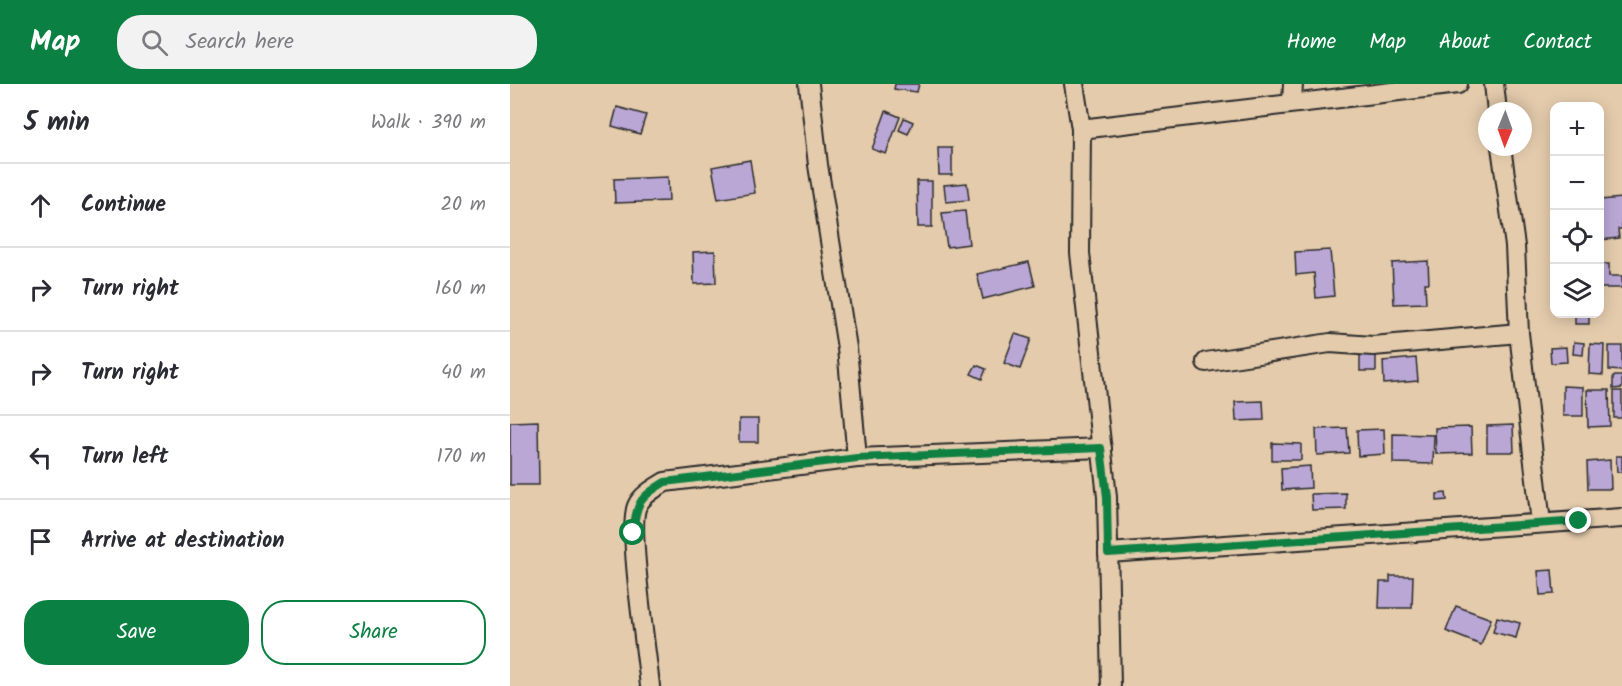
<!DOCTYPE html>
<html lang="en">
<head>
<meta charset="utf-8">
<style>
	:root { --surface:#fff; --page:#f2f2f3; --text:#2b2b33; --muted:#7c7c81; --line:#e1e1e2; --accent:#0b8043 }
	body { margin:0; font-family:Kalam,sans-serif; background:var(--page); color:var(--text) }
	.controls { position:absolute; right:18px; top:18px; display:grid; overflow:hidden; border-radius:12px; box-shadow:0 3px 15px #0003 }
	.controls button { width:54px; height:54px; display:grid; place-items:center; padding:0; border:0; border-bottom:2px solid var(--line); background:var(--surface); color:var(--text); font:30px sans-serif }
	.compass { position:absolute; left:968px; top:18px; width:54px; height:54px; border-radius:50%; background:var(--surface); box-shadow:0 3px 15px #0003; rotate:181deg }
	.stop { position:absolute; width:18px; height:18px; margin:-14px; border:4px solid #0b8043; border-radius:50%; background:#fff }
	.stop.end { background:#0b8043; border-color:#fff; box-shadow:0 2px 6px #0008 }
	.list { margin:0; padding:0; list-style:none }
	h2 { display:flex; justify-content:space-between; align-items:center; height:78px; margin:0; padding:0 24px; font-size:26px }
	h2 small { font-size:20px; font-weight:400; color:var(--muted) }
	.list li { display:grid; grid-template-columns:39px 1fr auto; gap:18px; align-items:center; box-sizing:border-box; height:84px; padding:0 24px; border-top:2px solid var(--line) }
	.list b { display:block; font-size:22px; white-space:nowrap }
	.list em { font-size:20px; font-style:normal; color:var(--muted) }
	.actions { display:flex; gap:12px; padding:18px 24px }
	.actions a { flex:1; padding:14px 0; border:2px solid var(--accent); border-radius:24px; text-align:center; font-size:21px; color:var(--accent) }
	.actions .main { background:var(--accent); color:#fff }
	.icon { flex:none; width:33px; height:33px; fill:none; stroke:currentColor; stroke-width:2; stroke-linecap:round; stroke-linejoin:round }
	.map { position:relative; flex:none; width:1112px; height:602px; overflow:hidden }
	header { display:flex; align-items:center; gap:36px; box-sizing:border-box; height:84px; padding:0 30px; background:var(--accent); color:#fff }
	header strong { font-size:28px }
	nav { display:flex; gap:33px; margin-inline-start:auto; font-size:21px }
	.search { width:420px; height:54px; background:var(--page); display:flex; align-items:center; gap:15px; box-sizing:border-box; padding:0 21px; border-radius:24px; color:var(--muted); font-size:22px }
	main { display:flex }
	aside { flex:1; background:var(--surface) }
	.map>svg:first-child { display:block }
	.building { fill:#baa7d6; stroke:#2b2b2b; stroke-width:1.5 }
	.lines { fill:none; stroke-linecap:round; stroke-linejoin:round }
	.street-casing { stroke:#2b2b2b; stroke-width:22 }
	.street { stroke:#e4cbac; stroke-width:18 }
	.route { stroke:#0b8043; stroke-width:8 }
</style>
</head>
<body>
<header>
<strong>Map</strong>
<div class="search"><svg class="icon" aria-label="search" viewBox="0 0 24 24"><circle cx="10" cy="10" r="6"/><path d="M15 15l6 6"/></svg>Search here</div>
<nav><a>Home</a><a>Map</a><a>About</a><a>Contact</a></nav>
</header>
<main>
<aside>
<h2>5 min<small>Walk · 390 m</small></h2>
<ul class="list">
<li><svg class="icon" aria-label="ahead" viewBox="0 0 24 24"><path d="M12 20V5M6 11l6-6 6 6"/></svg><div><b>Continue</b></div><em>20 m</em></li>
<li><svg class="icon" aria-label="right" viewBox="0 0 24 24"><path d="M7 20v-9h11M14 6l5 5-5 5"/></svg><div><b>Turn right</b></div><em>160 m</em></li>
<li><svg class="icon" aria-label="right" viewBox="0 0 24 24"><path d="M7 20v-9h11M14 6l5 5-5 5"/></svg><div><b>Turn right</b></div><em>40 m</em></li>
<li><svg class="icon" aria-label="left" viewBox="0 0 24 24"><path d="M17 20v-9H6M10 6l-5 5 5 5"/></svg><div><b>Turn left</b></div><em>170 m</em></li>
<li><svg class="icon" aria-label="arrive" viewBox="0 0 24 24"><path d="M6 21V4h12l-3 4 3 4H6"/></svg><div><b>Arrive at destination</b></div></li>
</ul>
<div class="actions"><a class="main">Save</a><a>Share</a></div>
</aside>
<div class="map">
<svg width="1112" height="602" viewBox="0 0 1112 602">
	<rect width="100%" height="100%" fill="#e4cbac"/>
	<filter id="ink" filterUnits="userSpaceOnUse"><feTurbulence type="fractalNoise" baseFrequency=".0167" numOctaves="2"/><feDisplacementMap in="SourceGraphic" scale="12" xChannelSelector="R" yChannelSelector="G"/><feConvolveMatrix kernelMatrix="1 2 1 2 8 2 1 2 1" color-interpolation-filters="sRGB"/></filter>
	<g filter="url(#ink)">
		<g class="building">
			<polygon points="385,0 409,0 407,8 384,5"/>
			<polygon points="107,23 136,31 130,50 102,42"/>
			<polygon points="376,27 390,33 376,70 362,65"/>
			<polygon points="394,34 403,38 398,50 389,46"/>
			<polygon points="428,64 442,64 442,91 429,91"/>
			<polygon points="240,76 245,109 208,115 202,83"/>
			<polygon points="158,93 159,117 105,119 104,95"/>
			<polygon points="407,97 422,97 422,143 408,143"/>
			<polygon points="457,99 459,116 436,118 434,101"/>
			<polygon points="1112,114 1112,145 1108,145 1109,154 1090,156 1090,116"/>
			<polygon points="455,127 459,160 437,163 432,129"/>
			<polygon points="820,166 824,212 806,214 804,189 786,191 785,168"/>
			<polygon points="205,167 206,199 184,200 183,168"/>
			<polygon points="918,177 919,199 915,199 916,219 884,220 882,179"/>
			<polygon points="519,178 525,202 473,215 467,190"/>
			<polygon points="1090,180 1099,180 1099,192 1112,192 1112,204 1090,204"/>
			<rect x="1065" y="230" width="14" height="10"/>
			<polygon points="505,250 521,255 510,285 494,279"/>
			<polygon points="1064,258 1074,259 1073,271 1063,270"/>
			<polygon points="1080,260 1094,261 1093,291 1079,290"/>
			<polygon points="1099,262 1112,262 1112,287 1099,286"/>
			<polygon points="1056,263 1057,278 1041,279 1040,264"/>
			<rect x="850" y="271" width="16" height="16"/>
			<polygon points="906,274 908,297 874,300 873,277"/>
			<polygon points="466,281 476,285 472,295 461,290"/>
			<polygon points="1103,292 1112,292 1112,304 1103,305"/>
			<polygon points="1053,302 1073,303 1073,332 1053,332"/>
			<polygon points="1077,306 1099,306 1100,342 1078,343"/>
			<rect x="1104" y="307" width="8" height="27"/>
			<polygon points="753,317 754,336 726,337 725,318"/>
			<rect x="229" y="335" width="19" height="23"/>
			<polygon points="28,337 29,401 0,401 0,338"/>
			<polygon points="1003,341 1004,368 977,368 977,342"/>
			<polygon points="961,343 962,369 926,370 925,344"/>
			<polygon points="837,344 839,369 807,371 806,345"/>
			<polygon points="874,345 875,370 848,372 847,346"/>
			<polygon points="883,350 924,351 923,380 883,379"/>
			<polygon points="762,359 791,360 791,376 762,376"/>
			<polygon points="1106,372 1112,372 1112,388 1107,388"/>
			<polygon points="1100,376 1101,405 1078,405 1077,378"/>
			<polygon points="800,382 801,404 772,406 771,384"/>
			<polygon points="836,409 836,425 802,426 801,410"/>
			<polygon points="936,409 937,416 927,417 927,410"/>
			<polygon points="1042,486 1044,510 1030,511 1028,487"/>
			<polygon points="880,492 903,492 902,524 869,524 870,498 880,498"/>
			<polygon points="946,522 981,535 971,561 936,547"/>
			<polygon points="987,533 1010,539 1006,554 983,548"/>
		</g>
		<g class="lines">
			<g class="street-casing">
				<g id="street">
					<polyline points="299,0 308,81 337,264 347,374"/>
					<polyline points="564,0 571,45 570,169 597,413 601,602"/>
					<polyline points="984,0 987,27"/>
					<polyline points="782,18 783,0"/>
					<polyline points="571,45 948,0"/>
					<polyline points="991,63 1005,162 1009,249 1031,439"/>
					<polyline points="696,278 820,259 863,262 1009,249"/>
					<polyline points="598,469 1112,434"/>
					<path d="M 140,602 C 137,571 117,443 127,422 C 132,411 145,404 155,398 L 347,374 L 592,364"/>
				</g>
			</g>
			<use href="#street" class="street"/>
		</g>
	</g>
	<g class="lines" filter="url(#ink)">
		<path class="route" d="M 123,449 C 127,419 128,414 155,398 L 347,374 L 591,364 L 597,413 L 598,469 L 1069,437"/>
	</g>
</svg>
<div class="controls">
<button>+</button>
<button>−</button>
<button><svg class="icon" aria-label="locate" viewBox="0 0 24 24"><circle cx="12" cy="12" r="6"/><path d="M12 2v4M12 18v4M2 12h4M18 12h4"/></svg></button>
<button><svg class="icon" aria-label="layers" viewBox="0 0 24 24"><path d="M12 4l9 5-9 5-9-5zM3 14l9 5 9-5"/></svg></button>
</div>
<svg class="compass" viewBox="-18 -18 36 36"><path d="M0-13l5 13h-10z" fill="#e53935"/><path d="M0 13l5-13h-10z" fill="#7c7c81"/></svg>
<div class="stop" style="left:123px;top:449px"></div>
<div class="stop end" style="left:1069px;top:437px"></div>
</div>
</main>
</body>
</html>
